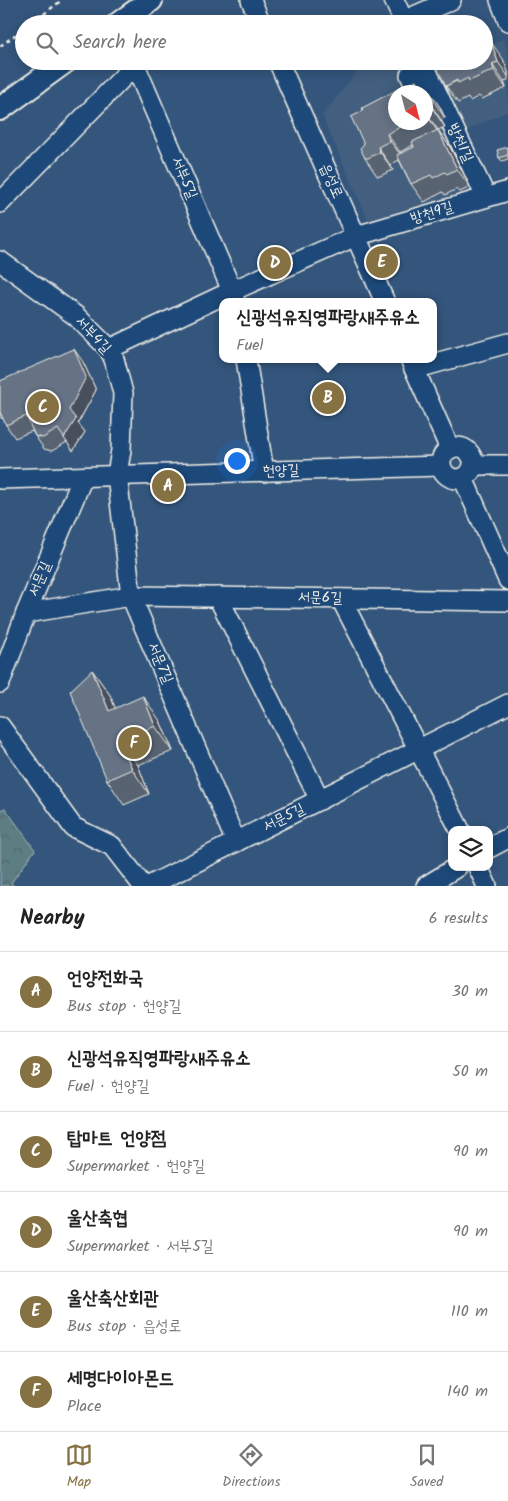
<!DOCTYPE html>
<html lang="en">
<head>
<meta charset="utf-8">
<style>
	:root { --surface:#fff; --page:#f6f6f6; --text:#222; --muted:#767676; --line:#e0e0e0; --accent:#857141 }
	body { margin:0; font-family:Kalam,"Poor Story",sans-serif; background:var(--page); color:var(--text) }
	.controls { position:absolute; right:15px; bottom:15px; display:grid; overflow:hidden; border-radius:10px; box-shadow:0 2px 12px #0003 }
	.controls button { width:45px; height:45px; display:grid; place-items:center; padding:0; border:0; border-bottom:1px solid var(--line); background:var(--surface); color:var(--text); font:25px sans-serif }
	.compass { position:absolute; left:388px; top:85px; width:45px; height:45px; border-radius:50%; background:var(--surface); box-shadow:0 2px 12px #0003; rotate:144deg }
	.you { position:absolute; left:236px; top:460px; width:18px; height:18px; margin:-12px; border:4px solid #fff; border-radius:50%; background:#1a73e8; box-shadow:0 0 0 8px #1a73e833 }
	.badge { display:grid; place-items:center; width:32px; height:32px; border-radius:50%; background:var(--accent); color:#fff; font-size:16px; font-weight:700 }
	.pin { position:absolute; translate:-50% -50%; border:2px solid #fff; box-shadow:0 1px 5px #0006 }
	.popup { position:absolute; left:219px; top:298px; width:218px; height:65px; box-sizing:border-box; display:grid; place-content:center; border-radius:10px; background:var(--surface); filter:drop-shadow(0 1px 4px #0005); font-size:16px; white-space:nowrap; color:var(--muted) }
	.popup b { font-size:19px; color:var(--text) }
	.popup::after { content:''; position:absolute; left:50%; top:100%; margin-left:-10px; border:10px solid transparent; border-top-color:var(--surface) }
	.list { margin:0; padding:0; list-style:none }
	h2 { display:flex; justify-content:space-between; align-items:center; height:65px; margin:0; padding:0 20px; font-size:21px }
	h2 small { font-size:16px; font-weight:400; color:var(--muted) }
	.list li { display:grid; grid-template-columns:32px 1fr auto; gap:15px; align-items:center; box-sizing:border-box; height:80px; padding:0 20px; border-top:1px solid var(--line) }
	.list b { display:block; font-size:19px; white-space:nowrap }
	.list p { margin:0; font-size:16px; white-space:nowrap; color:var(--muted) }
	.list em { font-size:16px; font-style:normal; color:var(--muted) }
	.icon { flex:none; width:28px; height:28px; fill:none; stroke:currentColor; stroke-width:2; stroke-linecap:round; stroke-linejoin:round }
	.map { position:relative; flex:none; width:508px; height:886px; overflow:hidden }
	.search { position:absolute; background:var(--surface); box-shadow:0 2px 12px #0003; left:15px; right:15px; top:15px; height:55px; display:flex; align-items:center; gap:12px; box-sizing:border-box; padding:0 18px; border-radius:28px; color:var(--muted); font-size:19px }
	.sheet { height:545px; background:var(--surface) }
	nav { display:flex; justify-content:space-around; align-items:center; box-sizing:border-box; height:70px; border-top:1px solid var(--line); background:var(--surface); font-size:14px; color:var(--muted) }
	nav a { display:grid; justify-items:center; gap:2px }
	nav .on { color:var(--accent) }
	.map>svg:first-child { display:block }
	.built { fill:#435f7f; fill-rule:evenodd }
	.park { fill:url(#park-crowns); stroke:#a8b7b5 }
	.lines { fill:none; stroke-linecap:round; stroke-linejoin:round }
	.minor-casing { stroke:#f4f1e8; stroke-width:22 }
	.major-casing { stroke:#f4f1e8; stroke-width:26 }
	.path { stroke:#f4f1e8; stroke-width:2.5; stroke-dasharray:4 4; stroke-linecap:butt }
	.minor { stroke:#1f4a7a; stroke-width:19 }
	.major { stroke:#1f4a7a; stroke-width:22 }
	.wall { fill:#586372; stroke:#f4f1e8; fill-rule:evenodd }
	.shaded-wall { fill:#47505d; stroke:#f4f1e8 }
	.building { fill:#667385; stroke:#f4f1e8 }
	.labels { text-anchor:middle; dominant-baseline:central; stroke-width:4; stroke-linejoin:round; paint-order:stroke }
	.street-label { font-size:15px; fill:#f4f1e8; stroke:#1f4a7a }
</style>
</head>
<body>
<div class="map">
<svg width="508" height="886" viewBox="0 0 508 886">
	<defs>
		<pattern id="park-crowns" width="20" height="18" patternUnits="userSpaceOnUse" patternTransform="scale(1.25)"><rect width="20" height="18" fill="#5c7d82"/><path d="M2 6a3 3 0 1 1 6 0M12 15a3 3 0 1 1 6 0" fill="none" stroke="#536567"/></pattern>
	</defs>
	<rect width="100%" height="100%" fill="#34567d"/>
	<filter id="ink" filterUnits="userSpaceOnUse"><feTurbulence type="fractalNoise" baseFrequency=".02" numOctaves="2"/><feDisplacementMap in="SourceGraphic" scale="10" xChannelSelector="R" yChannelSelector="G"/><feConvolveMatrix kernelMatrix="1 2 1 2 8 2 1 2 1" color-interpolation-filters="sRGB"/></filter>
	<g filter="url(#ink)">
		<path class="built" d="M 503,39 L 508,54 L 508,111 L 453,137 L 475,191 L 371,226 L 322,116 L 361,66 L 376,61 L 417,61 L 423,73 L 451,61 L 484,61 L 484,47 ZM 396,92 L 426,92 L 426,122 L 396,122 Z"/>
		<polygon class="park" points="5,808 35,850 11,883 14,886 0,886 0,810"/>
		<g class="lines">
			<g class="minor-casing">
				<g id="minor">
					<polyline points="251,0 261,24"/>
					<polyline points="394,0 405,24"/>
					<polyline points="500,0 508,21"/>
					<polyline points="403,21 451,0"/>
					<polyline points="278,61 385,302"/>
					<polyline points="422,61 486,197"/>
					<polyline points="410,75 413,81"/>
					<polyline points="0,203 135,65 232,291 235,302"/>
					<polyline points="0,261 76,316 109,349 114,359 123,393 121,450 117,475 131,596 236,842"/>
					<polyline points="109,349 232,291 356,236 508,191"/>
					<polyline points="246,359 264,472"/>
					<polyline points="410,359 450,449"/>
					<polyline points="414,369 508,343"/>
					<circle cx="457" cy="463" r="16"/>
					<polyline points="474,465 508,465"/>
					<polyline points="463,478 508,580"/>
					<polyline points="0,479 441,466"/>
					<polyline points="218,597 320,800"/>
					<polyline points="341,599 460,830"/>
					<polyline points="26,613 131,596 508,601"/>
					<polyline points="0,683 26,613 83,477"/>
					<polyline points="0,726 73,827 112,846 143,886"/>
					<polyline points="489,848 508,838"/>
					<polyline points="478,867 487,886"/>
					<polyline points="149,886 508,704"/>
					<polyline points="426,886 457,867"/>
				</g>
			</g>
			<g class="major-casing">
				<g id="major">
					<polyline points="118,24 151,0"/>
					<polyline points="0,109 66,61"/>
				</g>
			</g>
			<g class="path">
				<polyline points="31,24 62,0"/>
				<polyline points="0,46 24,29"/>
			</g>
			<use href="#minor" class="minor"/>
			<use href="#major" class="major"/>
		</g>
		<g class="wall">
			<polygon points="484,26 488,37 484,39"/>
			<polygon points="503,59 508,72 508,80 504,82 506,88 482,99 479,96 470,101 468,98 458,103 446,86"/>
			<path d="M 428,90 L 440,107 L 445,118 L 441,120 L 445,127 L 438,130 L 450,147 L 470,187 L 460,192 L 457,189 L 445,195 L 443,192 L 424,202 L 411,184 L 399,160 L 390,165 L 393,170 L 380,176 L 377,176 L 365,158 L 364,144 L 424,92 ZM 426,92 L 426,122 L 396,122 ZM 413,145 L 414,147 L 400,154 L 400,152 Z"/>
			<polygon points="508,147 508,159 502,161 499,158"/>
			<polygon points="83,362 96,390 78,423 85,432 73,451 67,442 52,451 44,449 35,436 32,431 15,438 6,425 3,418 2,419 0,417 0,381"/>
			<polygon points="92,670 110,695 115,708 160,721 173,751 138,765 149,794 124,805 107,780"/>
		</g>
		<g class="shaded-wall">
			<polygon points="484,26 485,28 488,37 484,31"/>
			<polygon points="491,42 503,59 508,72 508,76 498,62"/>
			<polygon points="492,64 504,82 506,88 494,70"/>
			<polygon points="416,80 424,92 422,92"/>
			<polygon points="428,90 440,107 445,118 433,100"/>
			<polygon points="429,102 441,120 445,127 433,109"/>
			<polygon points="426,113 438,130 440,135 428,117"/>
			<polygon points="438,130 450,147 470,187 457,169"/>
			<polygon points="387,134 400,152 403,158 390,141"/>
			<polygon points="378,147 390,165 393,170 380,152"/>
			<polygon points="74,349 83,362 96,390 78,423 85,432 73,451 64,438 69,410"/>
			<polygon points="92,670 110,695 126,735 109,711"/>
			<polygon points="143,696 160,721 173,751 155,726"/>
			<polygon points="120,741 138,765 149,794 132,769"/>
		</g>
		<g class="building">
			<polygon points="480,21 481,24 474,24"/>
			<polygon points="491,42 498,62 492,64 494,70 469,81 468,78 458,83 457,80 446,86 434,62 484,61 484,44"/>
			<polygon points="416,80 422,92 428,90 433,100 429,102 433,109 426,113 426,92 396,92 396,122 410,122 387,134 390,141 378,147 380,152 368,158 365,158 360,148 364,144 351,117 363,111 362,108"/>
			<polygon points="438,130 457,169 447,174 445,172 433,178 431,175 411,184 397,155 414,147 412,142"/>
			<polygon points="508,147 508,155 499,158 497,150"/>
			<polygon points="74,349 86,377 69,410 76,419 64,438 58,429 43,438 35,436 26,416 6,425 0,412 0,381"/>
			<polygon points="92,670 109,711 143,696 155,726 120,741 132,769 107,780 70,691"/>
		</g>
	</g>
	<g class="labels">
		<g class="street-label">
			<text transform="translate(460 143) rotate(65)">방천1길</text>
			<text transform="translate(184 178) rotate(67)">서부5길</text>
			<text transform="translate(331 181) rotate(66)">읍성로</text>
			<text transform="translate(432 213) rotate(-17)">방천9길</text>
			<text transform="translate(93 335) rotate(47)">서부4길</text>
			<text transform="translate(281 471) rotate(-2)">헌양길</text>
			<text transform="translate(40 579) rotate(-67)">서문길</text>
			<text transform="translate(320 598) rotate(1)">서문6길</text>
			<text transform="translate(160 663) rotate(67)">서문7길</text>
			<text transform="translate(284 818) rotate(-27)">서문5길</text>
		</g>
	</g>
</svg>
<div class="controls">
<button><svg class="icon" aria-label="layers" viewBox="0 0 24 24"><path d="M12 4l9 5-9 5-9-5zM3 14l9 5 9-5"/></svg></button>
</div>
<svg class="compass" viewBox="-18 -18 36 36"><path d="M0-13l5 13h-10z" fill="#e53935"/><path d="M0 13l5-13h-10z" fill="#767676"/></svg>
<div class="you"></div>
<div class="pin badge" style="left:168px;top:486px">A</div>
<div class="pin badge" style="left:328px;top:398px">B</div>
<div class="popup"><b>신광석유직영파랑새주유소</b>Fuel</div>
<div class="pin badge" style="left:43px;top:407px">C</div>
<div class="pin badge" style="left:275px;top:263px">D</div>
<div class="pin badge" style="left:382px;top:262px">E</div>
<div class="pin badge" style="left:134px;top:743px">F</div>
<div class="search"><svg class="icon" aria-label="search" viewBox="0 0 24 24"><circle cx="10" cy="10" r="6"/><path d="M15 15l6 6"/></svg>Search here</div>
</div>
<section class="sheet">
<h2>Nearby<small>6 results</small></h2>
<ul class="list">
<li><span class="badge">A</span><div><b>언양전화국</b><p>Bus stop · 헌양길</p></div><em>30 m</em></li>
<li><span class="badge">B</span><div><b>신광석유직영파랑새주유소</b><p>Fuel · 헌양길</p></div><em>50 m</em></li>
<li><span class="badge">C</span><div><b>탑마트 언양점</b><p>Supermarket · 헌양길</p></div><em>90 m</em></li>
<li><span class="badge">D</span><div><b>울산축협</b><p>Supermarket · 서부5길</p></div><em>90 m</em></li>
<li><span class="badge">E</span><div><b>울산축산회관</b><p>Bus stop · 읍성로</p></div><em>110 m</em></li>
<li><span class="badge">F</span><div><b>세명다이아몬드</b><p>Place</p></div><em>140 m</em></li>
</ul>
</section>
<nav>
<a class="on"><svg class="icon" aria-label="map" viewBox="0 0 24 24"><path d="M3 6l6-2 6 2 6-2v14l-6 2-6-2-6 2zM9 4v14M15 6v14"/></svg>Map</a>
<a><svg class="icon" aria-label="directions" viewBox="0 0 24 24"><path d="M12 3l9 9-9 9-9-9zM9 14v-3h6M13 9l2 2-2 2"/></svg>Directions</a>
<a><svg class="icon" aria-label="saved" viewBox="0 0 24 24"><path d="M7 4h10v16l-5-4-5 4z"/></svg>Saved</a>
</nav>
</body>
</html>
